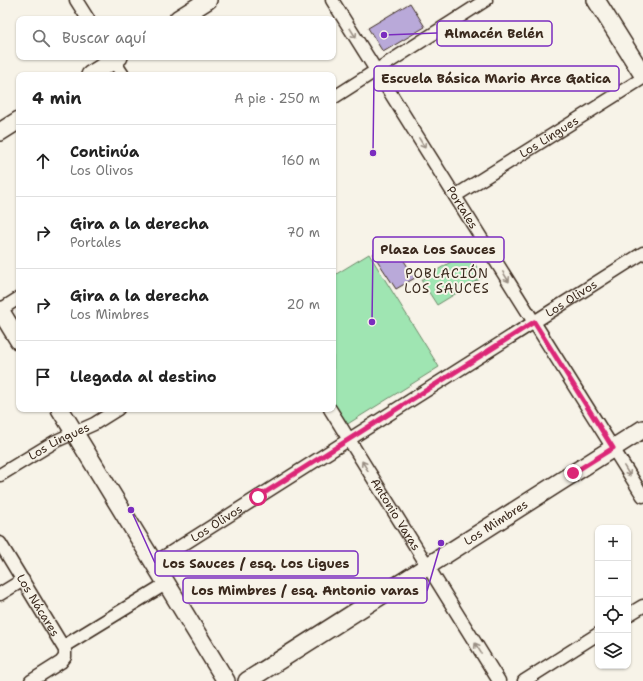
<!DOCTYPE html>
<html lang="es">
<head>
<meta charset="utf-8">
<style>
	:root { --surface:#fff; --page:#f6f6f6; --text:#222; --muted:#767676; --line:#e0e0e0 }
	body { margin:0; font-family:"Shantell Sans",sans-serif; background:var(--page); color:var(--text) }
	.controls { position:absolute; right:12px; bottom:12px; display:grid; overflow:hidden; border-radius:8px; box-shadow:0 1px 3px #0004 }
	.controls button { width:36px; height:36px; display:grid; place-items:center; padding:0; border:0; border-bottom:1px solid var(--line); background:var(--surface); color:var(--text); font:20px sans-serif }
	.stop { position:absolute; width:12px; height:12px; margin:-9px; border:3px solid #db2777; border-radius:50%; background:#fff }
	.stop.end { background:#db2777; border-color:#fff; box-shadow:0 1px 4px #0008 }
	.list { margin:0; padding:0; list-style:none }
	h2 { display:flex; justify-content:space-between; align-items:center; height:52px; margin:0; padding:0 16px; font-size:17px }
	h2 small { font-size:13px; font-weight:400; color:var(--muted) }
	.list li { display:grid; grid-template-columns:26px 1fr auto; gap:12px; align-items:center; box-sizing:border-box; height:72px; padding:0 16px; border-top:1px solid var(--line) }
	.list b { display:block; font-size:15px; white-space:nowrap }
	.list p { margin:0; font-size:13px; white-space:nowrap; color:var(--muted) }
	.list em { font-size:13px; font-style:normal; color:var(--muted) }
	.icon { flex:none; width:22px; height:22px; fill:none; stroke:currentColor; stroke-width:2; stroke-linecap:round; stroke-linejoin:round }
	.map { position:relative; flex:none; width:643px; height:681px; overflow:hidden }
	.search { position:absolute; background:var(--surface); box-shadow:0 1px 3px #0004; left:16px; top:16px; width:320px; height:44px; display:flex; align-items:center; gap:10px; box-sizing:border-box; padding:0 14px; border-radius:8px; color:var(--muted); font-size:15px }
	.panel { position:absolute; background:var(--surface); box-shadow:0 1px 3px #0004; left:16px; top:72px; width:320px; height:340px; border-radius:8px }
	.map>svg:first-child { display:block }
	.green { fill:#9fe5b2; stroke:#6d8868 }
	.building { fill:#b9a9d9; stroke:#3b2a1e }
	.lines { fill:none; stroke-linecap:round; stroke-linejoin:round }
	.street-casing { stroke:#3b2a1e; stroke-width:15 }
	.secondary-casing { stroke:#3b2a1e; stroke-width:20 }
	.street { stroke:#f7f3e8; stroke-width:12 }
	.secondary { stroke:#f7f3e8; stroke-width:17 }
	.oneway { stroke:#998e83 }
	.route { stroke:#db2777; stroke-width:5 }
	.labels { text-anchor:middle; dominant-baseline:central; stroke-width:4; stroke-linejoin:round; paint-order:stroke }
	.street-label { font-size:12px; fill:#3b2a1e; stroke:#f7f3e8 }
	.neighbourhood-label { font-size:13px; letter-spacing:1px; fill:#3b2a1e; stroke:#f7f3e8 }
	.leader { fill:none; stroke:#7b2cbf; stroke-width:1.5 }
	.callout-dot { fill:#7b2cbf; stroke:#f7f3e8; stroke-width:1.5 }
	.callout { fill:#f7f3e8; stroke:#7b2cbf; stroke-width:1.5 }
	.callout-label { font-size:13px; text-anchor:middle; font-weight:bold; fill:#3b2a1e }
</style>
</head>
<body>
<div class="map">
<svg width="643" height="681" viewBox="0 0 643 681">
	<rect width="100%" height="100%" fill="#f7f3e8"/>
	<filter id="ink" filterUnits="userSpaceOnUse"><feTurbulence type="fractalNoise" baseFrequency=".025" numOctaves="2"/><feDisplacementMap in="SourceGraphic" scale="8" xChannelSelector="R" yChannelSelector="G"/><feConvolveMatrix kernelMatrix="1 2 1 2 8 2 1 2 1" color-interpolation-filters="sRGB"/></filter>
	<g filter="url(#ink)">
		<g class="green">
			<polygon points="467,252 483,277 437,305 421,280"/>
			<polygon points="369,254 439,367 346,425 333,405 333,276"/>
		</g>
		<g class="building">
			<polygon points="410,3 425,27 383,52 368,28"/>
			<polygon points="392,242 415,278 396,289 373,254"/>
		</g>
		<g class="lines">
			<g class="street-casing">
				<g id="street">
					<polyline points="76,0 88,19"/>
					<path id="s1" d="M 332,0 L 643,496"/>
					<polyline points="111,57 123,75"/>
					<polyline points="333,98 486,0"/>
					<path id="s2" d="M 455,196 L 643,78"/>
					<polyline points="0,310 19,298"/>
					<path id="s3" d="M 330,409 L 499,681"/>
					<path id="s4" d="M 0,475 L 56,441 L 94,424 L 118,409"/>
					<path id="s5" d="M 0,543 L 65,650 L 65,657 L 61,662 L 31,681"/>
					<path id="s6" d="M 154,563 L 643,253"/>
					<polyline points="0,594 23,580"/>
					<polyline points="628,615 643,606"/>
					<polyline points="64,646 167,583"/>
					<polyline points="524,681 598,634"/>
				</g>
			</g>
			<g class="secondary-casing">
				<g id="secondary">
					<polyline points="596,0 643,75"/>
					<polyline points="178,19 208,0"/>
					<polyline points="90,75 119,57"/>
					<polyline points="0,132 19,120"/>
					<polyline points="0,310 19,341"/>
					<polyline points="60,409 226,681"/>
					<path id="s7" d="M 247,681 L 643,429"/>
				</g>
			</g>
			<use href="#street" class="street"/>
			<use href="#secondary" class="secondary"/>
		</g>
		<defs><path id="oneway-shaft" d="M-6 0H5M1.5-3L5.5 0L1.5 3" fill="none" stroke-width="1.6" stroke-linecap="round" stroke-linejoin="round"/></defs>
		<g class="oneway">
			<use href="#oneway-shaft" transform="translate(353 33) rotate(58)"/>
			<use href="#oneway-shaft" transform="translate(422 143) rotate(58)"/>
			<use href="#oneway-shaft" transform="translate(506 277) rotate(58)"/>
			<use href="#oneway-shaft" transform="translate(365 466) rotate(-122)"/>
			<use href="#oneway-shaft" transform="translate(627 471) rotate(58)"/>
			<use href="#oneway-shaft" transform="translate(478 648) rotate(-122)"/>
		</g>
	</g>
	<g class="lines" filter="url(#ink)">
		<polyline class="route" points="258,497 534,322 613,448 573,473"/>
	</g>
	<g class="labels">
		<g class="street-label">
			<text stroke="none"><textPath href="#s2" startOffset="111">Los Lingues</textPath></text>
			<text stroke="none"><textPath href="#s1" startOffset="245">Portales</textPath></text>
			<text stroke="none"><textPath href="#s6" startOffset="494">Los Olivos</textPath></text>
			<text stroke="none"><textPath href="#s4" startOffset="68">Los Lingues</textPath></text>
			<text stroke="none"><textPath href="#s3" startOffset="124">Antonio Varas</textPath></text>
			<text stroke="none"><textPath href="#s7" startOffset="295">Los Mimbres</textPath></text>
			<text stroke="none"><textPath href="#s6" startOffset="74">Los Olivos</textPath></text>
			<text stroke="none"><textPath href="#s5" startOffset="73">Los Nácares</textPath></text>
		</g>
		<g class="neighbourhood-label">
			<text x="447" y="273">POBLACIÓN<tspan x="447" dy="15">LOS SAUCES</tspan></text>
		</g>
	</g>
	<path class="leader" d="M384 35L437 33M373 153L374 78M372 322L373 250M131 510L155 563M441 543L427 591"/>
	<g class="callout-dot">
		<circle cx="384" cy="35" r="4"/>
		<circle cx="373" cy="153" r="4"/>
		<circle cx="372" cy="322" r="4"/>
		<circle cx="131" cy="510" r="4"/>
		<circle cx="441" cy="543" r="4"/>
	</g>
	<g class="callout">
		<rect x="437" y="21" width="115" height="25" rx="4"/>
		<rect x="374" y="66" width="245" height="25" rx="4"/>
		<rect x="373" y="237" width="131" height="25" rx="4"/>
		<rect x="155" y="551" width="203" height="25" rx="4"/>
		<rect x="183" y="578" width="244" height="25" rx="4"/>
	</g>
	<g class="callout-label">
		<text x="494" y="38">Almacén Belén</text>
		<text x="496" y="83">Escuela Básica Mario Arce Gatica</text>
		<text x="438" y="254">Plaza Los Sauces</text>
		<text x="256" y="568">Los Sauces / esq. Los Ligues</text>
		<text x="305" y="595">Los Mimbres / esq. Antonio varas</text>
	</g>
</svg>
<div class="controls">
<button>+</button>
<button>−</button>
<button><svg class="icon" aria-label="locate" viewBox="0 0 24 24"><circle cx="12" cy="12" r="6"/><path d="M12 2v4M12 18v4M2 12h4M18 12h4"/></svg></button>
<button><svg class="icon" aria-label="layers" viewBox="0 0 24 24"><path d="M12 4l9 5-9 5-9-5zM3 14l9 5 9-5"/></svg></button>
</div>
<div class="stop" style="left:258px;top:497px"></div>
<div class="stop end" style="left:573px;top:473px"></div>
<div class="search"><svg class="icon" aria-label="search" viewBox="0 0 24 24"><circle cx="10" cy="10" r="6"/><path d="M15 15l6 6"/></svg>Buscar aquí</div>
<section class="panel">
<h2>4 min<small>A pie · 250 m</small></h2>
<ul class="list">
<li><svg class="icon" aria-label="ahead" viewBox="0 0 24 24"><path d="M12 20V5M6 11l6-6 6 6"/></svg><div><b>Continúa</b><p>Los Olivos</p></div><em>160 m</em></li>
<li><svg class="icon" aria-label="right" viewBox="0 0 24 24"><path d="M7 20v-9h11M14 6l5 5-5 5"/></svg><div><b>Gira a la derecha</b><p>Portales</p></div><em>70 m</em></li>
<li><svg class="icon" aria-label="right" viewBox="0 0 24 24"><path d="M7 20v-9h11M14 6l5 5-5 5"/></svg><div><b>Gira a la derecha</b><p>Los Mimbres</p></div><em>20 m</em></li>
<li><svg class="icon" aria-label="arrive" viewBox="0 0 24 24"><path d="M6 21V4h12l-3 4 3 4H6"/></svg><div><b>Llegada al destino</b></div></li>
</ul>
</section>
</div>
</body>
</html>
